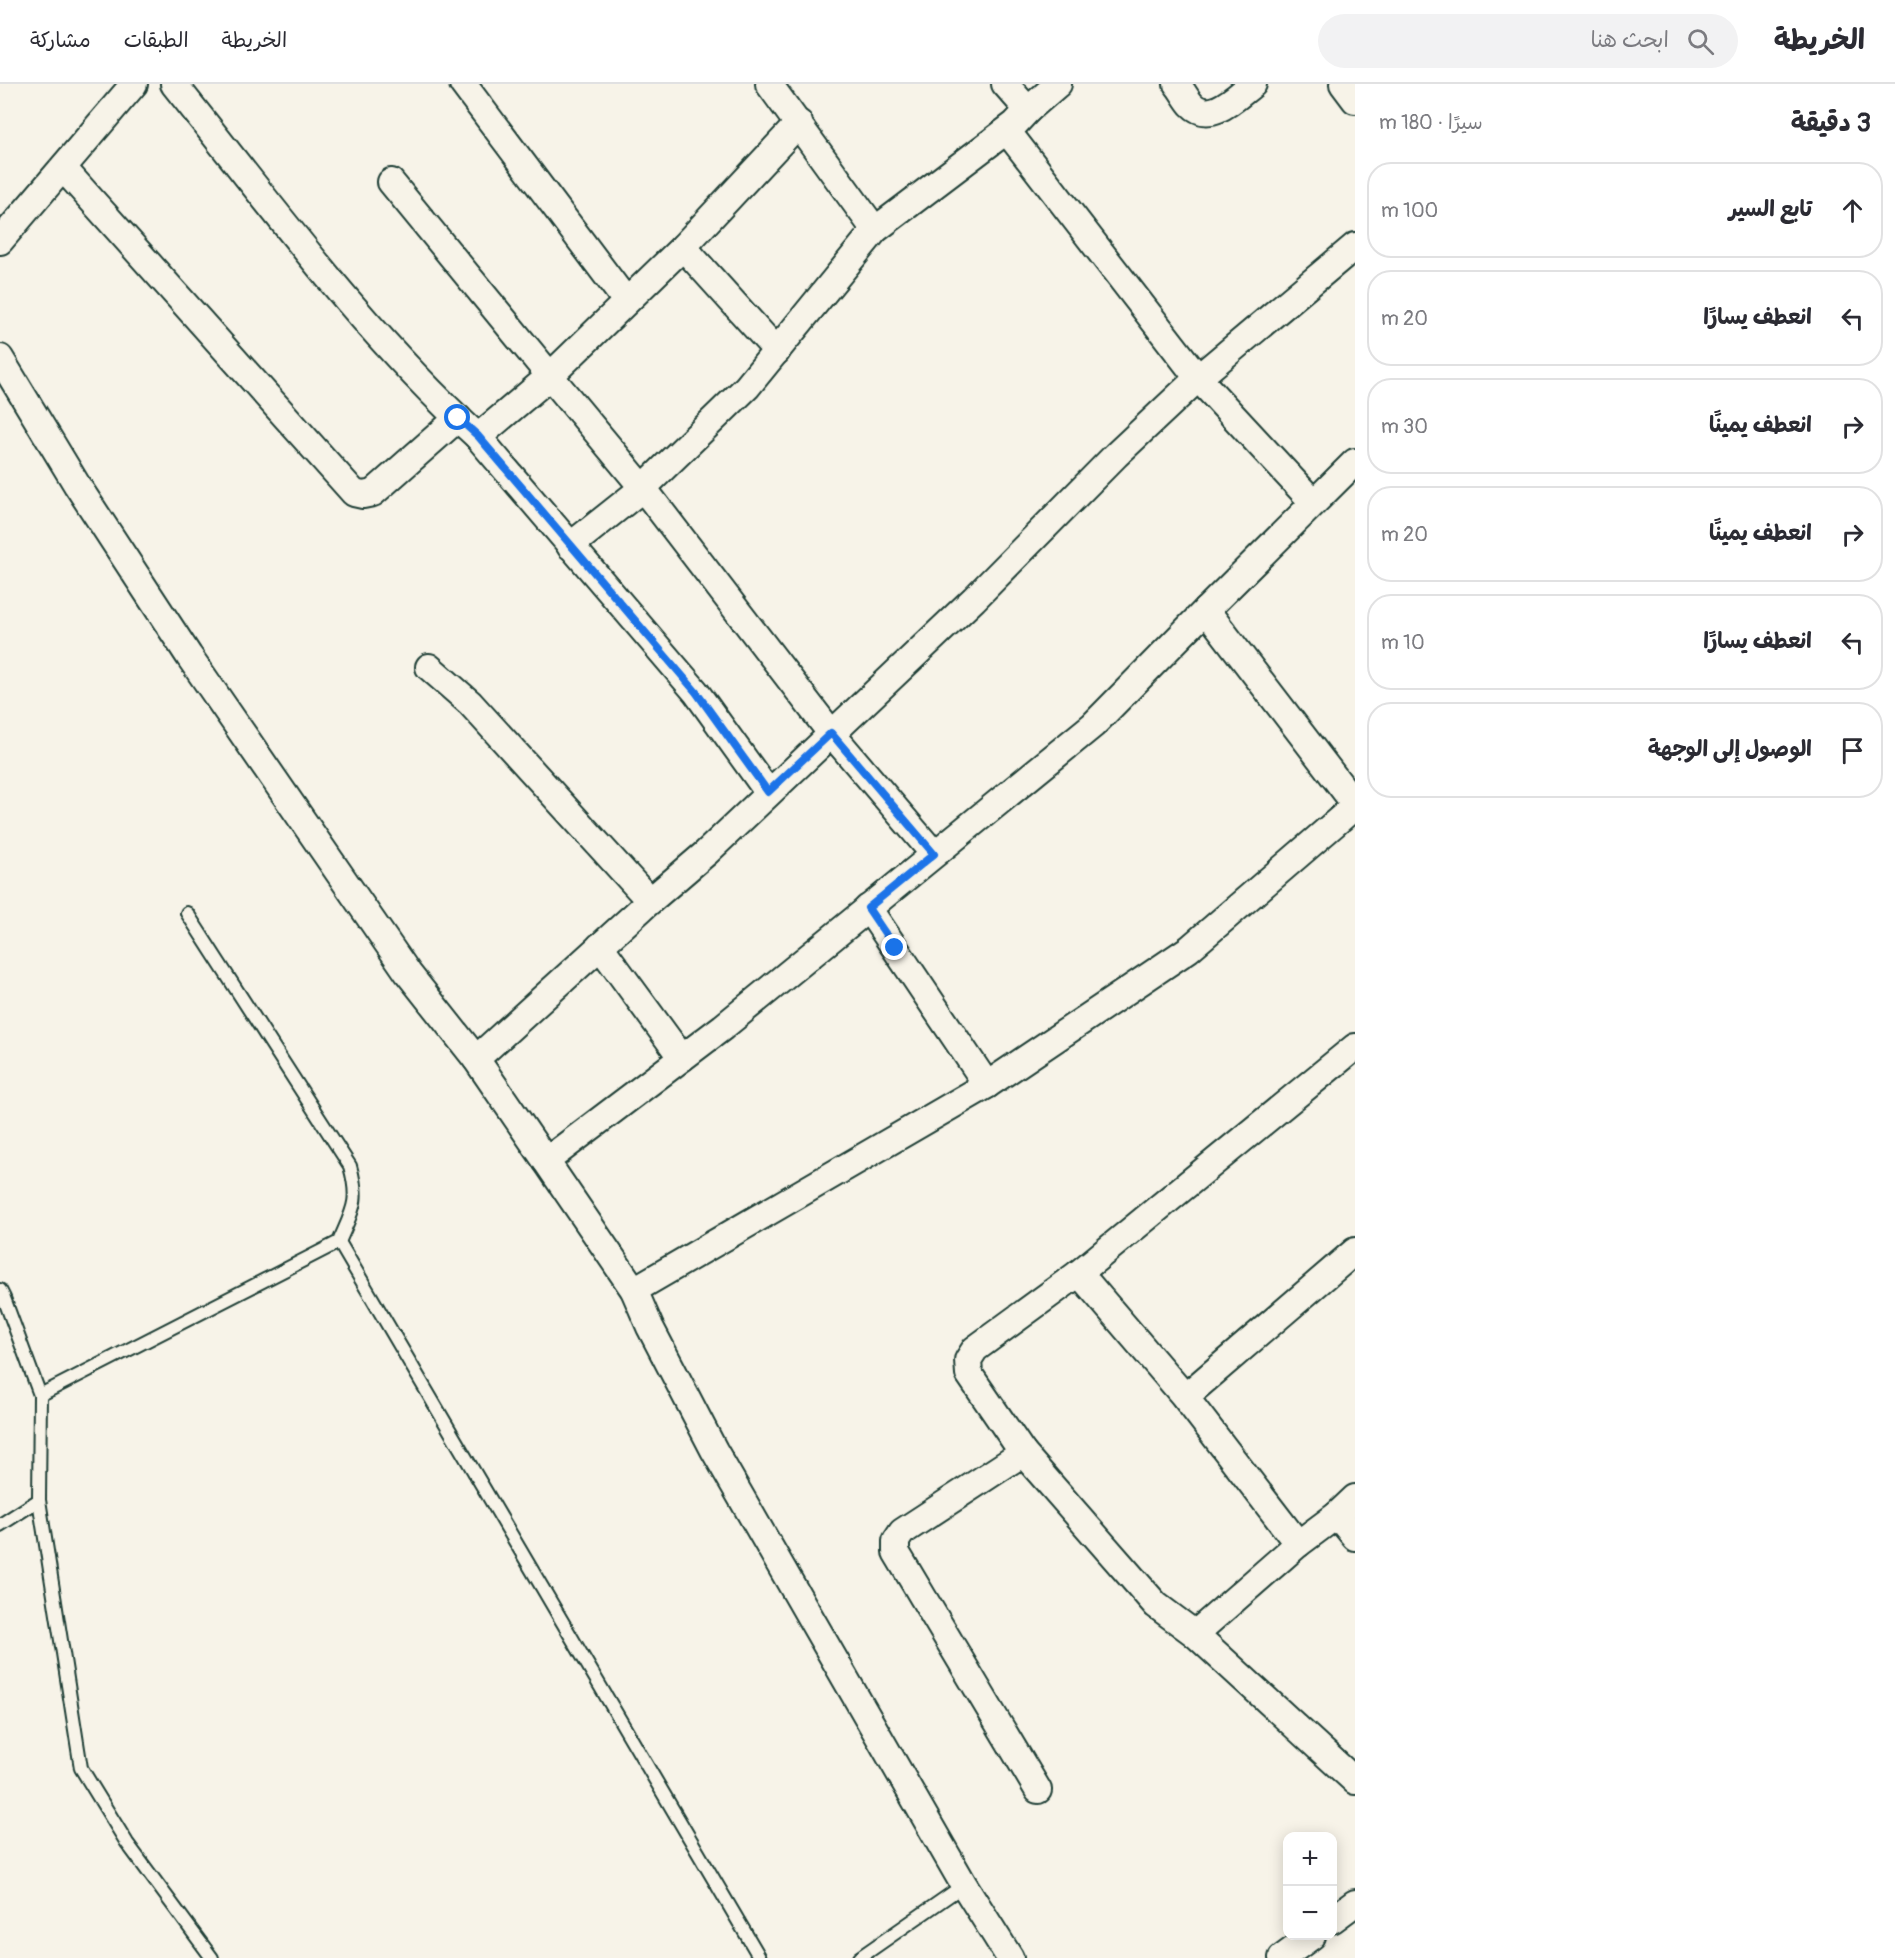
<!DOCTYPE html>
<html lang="ar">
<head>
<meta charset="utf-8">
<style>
	:root { --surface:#fff; --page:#f2f2f3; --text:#2b2b33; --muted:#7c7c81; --line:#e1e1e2 }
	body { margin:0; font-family:Pangolin,"Playpen Sans Arabic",sans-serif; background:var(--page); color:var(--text); direction:rtl }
	.controls { position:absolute; right:18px; bottom:18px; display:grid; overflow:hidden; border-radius:12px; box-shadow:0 3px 15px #0003 }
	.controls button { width:54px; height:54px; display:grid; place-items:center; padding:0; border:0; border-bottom:2px solid var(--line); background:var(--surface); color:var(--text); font:30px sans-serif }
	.stop { position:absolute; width:18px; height:18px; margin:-14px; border:4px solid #1a73e8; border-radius:50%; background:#fff }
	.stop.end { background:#1a73e8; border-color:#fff; box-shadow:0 2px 6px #0008 }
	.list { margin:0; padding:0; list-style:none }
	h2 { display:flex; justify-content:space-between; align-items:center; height:78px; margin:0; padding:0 24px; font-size:26px }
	h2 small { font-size:20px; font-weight:400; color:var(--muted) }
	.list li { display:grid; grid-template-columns:39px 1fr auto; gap:18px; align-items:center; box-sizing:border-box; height:96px; margin:0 12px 12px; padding:0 12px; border:2px solid var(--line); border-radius:24px }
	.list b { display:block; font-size:22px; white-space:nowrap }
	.list em { font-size:20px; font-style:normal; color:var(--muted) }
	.icon { flex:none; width:33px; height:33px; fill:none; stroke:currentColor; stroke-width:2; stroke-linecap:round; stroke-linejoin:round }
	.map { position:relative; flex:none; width:1355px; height:1874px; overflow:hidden; direction:ltr }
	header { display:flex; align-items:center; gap:36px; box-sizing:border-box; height:84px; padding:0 30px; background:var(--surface); border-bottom:2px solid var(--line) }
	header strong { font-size:28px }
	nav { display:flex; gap:33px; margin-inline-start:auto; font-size:21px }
	.search { width:420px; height:54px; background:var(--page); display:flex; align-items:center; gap:15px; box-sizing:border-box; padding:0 21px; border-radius:33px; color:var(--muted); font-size:22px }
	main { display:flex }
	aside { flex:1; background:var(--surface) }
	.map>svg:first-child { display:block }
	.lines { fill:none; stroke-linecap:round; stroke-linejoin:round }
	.lane-casing { stroke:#1f3d34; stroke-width:16 }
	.street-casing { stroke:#1f3d34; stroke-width:30 }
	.lane { stroke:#f7f3e8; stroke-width:12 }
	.street { stroke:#f7f3e8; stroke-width:26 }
	.route { stroke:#1a73e8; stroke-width:8 }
</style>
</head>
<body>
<header>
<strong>الخريطة</strong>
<div class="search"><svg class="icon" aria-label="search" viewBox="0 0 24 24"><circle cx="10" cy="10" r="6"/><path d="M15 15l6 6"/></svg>ابحث هنا</div>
<nav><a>الخريطة</a><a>الطبقات</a><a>مشاركة</a></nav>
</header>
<main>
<aside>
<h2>3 دقيقة<small>سيرًا · 180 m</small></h2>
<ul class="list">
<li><svg class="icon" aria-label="ahead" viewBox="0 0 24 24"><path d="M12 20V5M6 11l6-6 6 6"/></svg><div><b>تابع السير</b></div><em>100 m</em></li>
<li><svg class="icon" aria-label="left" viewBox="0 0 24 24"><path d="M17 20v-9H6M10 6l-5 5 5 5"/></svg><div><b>انعطف يسارًا</b></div><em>20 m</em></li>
<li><svg class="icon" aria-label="right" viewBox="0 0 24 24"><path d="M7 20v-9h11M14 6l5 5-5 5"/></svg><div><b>انعطف يمينًا</b></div><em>30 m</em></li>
<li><svg class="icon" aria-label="right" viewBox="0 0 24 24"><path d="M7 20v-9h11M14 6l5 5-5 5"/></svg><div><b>انعطف يمينًا</b></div><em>20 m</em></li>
<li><svg class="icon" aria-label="left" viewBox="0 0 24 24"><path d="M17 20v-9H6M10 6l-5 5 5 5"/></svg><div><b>انعطف يسارًا</b></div><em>10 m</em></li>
<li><svg class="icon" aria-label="arrive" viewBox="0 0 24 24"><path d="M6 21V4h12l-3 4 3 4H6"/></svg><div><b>الوصول إلى الوجهة</b></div></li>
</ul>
</aside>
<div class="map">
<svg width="1355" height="1874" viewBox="0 0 1355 1874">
	<rect width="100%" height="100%" fill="#f7f3e8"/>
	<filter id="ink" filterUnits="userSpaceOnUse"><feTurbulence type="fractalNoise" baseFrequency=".0167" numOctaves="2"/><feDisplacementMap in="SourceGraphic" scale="12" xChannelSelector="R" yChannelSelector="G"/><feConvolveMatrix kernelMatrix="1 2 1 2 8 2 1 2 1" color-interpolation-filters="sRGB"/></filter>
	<g filter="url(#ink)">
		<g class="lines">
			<g class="lane-casing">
				<g id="lane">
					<polyline points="339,1158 760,1874"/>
					<polyline points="0,1206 4,1214 40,1311 39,1416 81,1684 127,1759 212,1874"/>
					<path d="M 40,1311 L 339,1158 C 353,1125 360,1118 350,1082 L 187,829"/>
					<polyline points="0,1441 39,1416"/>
					<polyline points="859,1874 964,1801"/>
				</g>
			</g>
			<g class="street-casing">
				<g id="street">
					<path d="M 174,0 C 271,121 363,248 478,353 L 696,608 L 768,708"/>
					<polyline points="463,0 626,217"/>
					<polyline points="769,0 875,146"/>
					<path d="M 1177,0 C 1182,6 1186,14 1191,20 C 1211,41 1237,12 1253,0"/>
					<polyline points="1343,0 1355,16"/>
					<polyline points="1028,26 1058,0"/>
					<polyline points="799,39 683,163 550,292 643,404 831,649 934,770"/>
					<polyline points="1007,47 1198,294 1313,418"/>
					<polyline points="63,84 354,409 363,411 373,409 458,334"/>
					<polyline points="391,98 550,292 478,353"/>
					<polyline points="0,157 134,0"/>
					<polyline points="683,163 777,267"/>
					<polyline points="0,274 77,401 189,572 408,889 476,975 650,817 706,769 974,515 1116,371 1198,294 1355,162"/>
					<polyline points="570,462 643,404 747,303 875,146 1015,40 1028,26 1005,0"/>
					<polyline points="1206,526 1355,720"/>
					<polyline points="429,583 470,619 650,817"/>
					<polyline points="868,824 987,1001"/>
					<polyline points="600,862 682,974"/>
					<polyline points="1355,963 1079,1189 975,1265 968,1276 969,1290 1023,1369 1156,1521 1195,1550 1355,1697"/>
					<polyline points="476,975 546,1077"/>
					<polyline points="1079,1189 1185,1313 1298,1460"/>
					<polyline points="634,1206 987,1001 1189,865 1355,722"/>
					<polyline points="1185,1313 1355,1167"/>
					<polyline points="1023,1369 902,1448 896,1457 896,1468 1038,1706"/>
					<polyline points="1337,1431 1355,1414"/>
					<polyline points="1195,1550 1298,1460 1337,1431 1355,1453"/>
					<polyline points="1332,1836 1355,1819"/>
					<polyline points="1010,1874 964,1801 714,1366 650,1243 634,1206 546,1077 723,943 1093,641 1206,526 1355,378"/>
					<polyline points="1282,1874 1312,1852"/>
				</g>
			</g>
			<use href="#lane" class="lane"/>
			<use href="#street" class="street"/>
		</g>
	</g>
	<g class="lines" filter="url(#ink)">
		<polyline class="route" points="458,334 478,352 696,608 768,708 831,649 934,770 868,824 895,864"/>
	</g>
</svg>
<div class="controls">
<button>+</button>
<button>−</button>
</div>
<div class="stop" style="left:458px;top:334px"></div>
<div class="stop end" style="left:895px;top:864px"></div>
</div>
</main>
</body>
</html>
